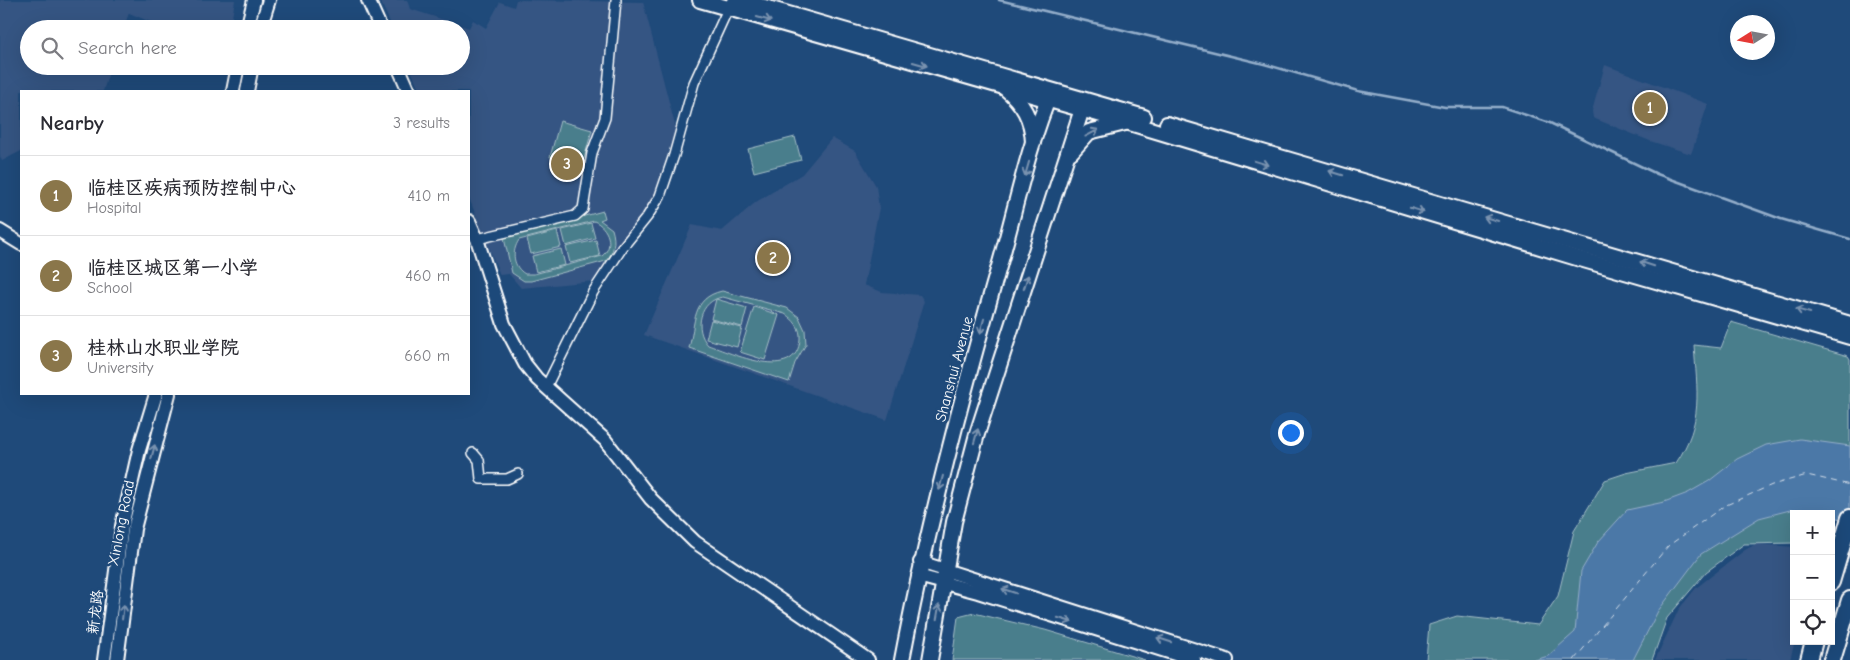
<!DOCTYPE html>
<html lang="en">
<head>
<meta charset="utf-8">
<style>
	:root { --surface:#fff; --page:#f2f2f3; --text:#2b2b33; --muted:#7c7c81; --line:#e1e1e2; --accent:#8a764a }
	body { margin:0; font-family:"Comic Neue","LXGW WenKai TC",sans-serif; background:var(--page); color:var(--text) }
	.controls { position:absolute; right:15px; bottom:15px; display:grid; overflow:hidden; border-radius:0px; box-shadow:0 5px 20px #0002 }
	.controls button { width:45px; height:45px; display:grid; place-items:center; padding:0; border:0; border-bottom:1px solid var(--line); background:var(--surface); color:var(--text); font:25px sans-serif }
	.compass { position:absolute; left:1730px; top:15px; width:45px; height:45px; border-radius:50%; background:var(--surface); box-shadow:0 5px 20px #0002; rotate:259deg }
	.you { position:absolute; left:1290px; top:432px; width:18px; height:18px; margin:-12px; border:4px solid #fff; border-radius:50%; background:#1a73e8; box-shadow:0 0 0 8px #1a73e833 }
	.badge { display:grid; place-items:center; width:32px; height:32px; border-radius:50%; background:var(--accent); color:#fff; font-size:16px; font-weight:700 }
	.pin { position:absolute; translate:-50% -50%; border:2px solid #fff; box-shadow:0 1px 5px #0006 }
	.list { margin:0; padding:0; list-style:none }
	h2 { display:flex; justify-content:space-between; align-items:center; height:65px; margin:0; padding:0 20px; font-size:21px }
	h2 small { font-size:16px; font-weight:400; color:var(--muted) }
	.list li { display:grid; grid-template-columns:32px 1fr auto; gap:15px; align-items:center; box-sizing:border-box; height:80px; padding:0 20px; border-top:1px solid var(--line) }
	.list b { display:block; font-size:19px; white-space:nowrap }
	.list p { margin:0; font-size:16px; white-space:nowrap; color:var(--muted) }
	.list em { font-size:16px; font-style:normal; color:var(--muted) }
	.icon { flex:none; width:28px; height:28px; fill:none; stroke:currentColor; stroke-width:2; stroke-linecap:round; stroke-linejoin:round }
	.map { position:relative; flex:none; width:1850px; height:660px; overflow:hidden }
	.search { position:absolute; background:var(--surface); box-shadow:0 5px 20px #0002; left:20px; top:20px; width:450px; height:55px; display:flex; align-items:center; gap:12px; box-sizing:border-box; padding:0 18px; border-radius:28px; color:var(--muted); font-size:19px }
	.panel { position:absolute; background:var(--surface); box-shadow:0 5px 20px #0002; left:20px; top:90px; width:450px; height:305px; border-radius:0px }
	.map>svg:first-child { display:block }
	.built { fill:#355583 }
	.green { fill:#4a7e8c; stroke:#a4bec6; fill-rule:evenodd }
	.water { fill:#4c78a7; stroke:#94aeca }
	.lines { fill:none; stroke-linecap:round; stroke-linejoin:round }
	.stream { stroke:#94aeca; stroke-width:2.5 }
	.ferry { stroke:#d2dde9; stroke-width:1; stroke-dasharray:6 5; stroke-linecap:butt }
	.street-casing { stroke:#fff; stroke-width:12 }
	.secondary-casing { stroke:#fff; stroke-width:16 }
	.primary-casing { stroke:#fff; stroke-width:18 }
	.highway-casing { stroke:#fff; stroke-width:20 }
	.street { stroke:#1f4a7a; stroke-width:9 }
	.secondary { stroke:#1f4a7a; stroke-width:12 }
	.primary { stroke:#1f4a7a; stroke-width:14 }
	.highway { stroke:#1f4a7a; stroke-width:16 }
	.oneway { stroke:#7992af }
	.labels { text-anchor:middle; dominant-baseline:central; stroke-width:5; stroke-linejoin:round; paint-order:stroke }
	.street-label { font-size:15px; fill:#fff; stroke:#1f4a7a }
</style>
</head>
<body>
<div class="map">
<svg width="1850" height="660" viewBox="0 0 1850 660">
	<rect width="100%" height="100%" fill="#1f4a7a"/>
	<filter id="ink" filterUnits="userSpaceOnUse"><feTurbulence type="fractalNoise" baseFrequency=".02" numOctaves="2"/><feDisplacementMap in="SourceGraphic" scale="10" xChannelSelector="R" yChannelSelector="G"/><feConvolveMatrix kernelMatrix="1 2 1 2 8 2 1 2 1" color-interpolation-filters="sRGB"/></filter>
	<g filter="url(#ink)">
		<g class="built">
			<polygon points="0,0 235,0 230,29 168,29 129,13 123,29 29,29 29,66 111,66 103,91 21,91 21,151 2,161 0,156"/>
			<polygon points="380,0 407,0 410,9 469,28 473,20 486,28 500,2 514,7 516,0 643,2 676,129 651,205 595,281 521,288 509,274 500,275 469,198 469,91 420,91 409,66 461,66 461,29 393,29"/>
			<polygon points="1605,65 1708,104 1691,154 1650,141 1593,118 1592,111"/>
			<polygon points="832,138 855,151 876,186 879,208 864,285 882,292 920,295 924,301 887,420 644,335 692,225 722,231 756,202 802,174"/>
			<polygon points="1756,544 1794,547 1795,641 1790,660 1655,660 1679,609 1696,588 1745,550"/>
		</g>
		<g class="green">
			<polygon points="560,121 592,130 582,166 550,157"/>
			<polygon points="795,137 801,160 754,172 748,149"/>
			<path d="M 603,211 L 605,218 L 600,220 L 612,229 C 616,242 614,252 606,261 L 531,281 L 524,281 L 512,273 L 504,238 ZM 594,221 C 608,227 615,246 602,256 L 534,274 L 525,274 C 513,267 511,252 519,240 Z"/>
			<polygon points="591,223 595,238 566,246 562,230"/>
			<polygon points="557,231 561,247 531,254 527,239"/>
			<polygon points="596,240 600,256 570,263 566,247"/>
			<polygon points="561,249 565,265 536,272 532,256"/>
			<path d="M 722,291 L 787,308 L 799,317 L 805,330 L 806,344 L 795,363 L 789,382 L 689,348 C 696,323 691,298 722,291 ZM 723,297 L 785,314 C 794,320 801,328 800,339 C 797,384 731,353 708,345 C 693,329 700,300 723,297 Z"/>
			<polygon points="716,299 747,308 742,327 711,319"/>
			<polygon points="754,307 779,315 765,360 740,352"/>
			<polygon points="711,320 742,328 737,347 706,339"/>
			<path d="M 1731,322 L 1848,356 L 1850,359 L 1850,457 L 1831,514 L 1794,514 L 1794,543 L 1744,544 L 1706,572 L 1667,618 L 1652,660 L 1426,660 L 1429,625 L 1457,616 L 1538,625 L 1558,596 L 1574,531 L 1605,480 L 1626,473 L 1676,463 C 1704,422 1697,391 1694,345 L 1721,348 Z"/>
			<polygon points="974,613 1045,630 1145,660 952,660 958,617"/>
		</g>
		<polygon class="water" points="1800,439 1850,446 1850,522 1831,516 1831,514 1790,510 1759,518 1701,554 1658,611 1633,660 1535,660 1548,656 1575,632 1581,571 1598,542 1627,510 1664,502 1688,493 1709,481 1737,459 1766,445"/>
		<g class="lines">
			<polyline class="stream" points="999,0 1264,64 1358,91 1445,107 1502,107 1550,123 1657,174 1781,219 1850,239"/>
			<polyline class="ferry" points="1574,660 1668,546 1724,506 1772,485 1807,475 1850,485"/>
			<g class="street-casing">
				<g id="street">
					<polyline points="477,239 575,216 583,209 592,153 605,118 616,0"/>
					<polyline points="546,387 593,292 622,248 647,217 660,196 674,155 694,83 732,0"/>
					<polyline points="473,453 479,460 481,479 507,479 518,474"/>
				</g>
			</g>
			<g class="secondary-casing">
				<g id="secondary">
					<polyline points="368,0 381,29"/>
					<polyline points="247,29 254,0"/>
					<polyline points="260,29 269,0"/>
					<polyline points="398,66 409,91"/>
					<polyline points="233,91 238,66"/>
					<polyline points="247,91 252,66"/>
					<polyline points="469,221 477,239 504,324 525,364 537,379 605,440 651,499 695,542 868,660"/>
					<polyline points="0,231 21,244"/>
					<polyline points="920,562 1227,660"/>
					<polyline points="918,576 978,592 1194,660"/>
					<polyline points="104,660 122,526 139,450 156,394"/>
					<polyline points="117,660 134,529 169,394"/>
				</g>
			</g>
			<g class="primary-casing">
				<g id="primary">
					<polyline points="700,0 1133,124 1580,259 1850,337"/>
					<polyline points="740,0 1144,117"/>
					<path d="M 1005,88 C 1023,103 1032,119 1033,142"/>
					<polyline points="1167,124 1850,324"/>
					<polyline points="1071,152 1089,132 1125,123"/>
					<path d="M 902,660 C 927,528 961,399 998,270 C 1015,212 1027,149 1051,92"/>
					<polyline points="930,660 954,522 977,434 1084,103"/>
				</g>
			</g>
			<g class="highway-casing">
				<g id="highway">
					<polyline points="1831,582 1850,518"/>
					<polyline points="1809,660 1814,641"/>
					<polyline points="1832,660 1850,600"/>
				</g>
			</g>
			<use href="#street" class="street"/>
			<use href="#secondary" class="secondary"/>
			<use href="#primary" class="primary"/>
			<use href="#highway" class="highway"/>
		</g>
		<defs><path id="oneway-shaft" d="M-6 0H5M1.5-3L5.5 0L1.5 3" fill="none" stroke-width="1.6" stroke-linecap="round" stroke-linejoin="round" transform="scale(1.25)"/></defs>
		<g class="oneway">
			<use href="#oneway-shaft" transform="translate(764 19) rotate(16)"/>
			<use href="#oneway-shaft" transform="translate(920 64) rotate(16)"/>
			<use href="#oneway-shaft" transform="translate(1092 133) rotate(-28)"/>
			<use href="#oneway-shaft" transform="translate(1261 163) rotate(17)"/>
			<use href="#oneway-shaft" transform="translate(1027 169) rotate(106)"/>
			<use href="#oneway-shaft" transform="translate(1336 173) rotate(-163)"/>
			<use href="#oneway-shaft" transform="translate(1417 210) rotate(17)"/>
			<use href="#oneway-shaft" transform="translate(1491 219) rotate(-164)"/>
			<use href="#oneway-shaft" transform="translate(1647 264) rotate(-162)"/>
			<use href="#oneway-shaft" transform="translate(1026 282) rotate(-72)"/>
			<use href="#oneway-shaft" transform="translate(1803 311) rotate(-165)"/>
			<use href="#oneway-shaft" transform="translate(982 326) rotate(106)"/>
			<use href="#oneway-shaft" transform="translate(976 436) rotate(-74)"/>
			<use href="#oneway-shaft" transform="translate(153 452) rotate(-75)"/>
			<use href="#oneway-shaft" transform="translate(941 483) rotate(105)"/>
			<use href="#oneway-shaft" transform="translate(1009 591) rotate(-162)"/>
			<use href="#oneway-shaft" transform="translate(123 612) rotate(-83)"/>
			<use href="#oneway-shaft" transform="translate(938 612) rotate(-80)"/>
			<use href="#oneway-shaft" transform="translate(1065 620) rotate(17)"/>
			<use href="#oneway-shaft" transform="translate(1164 640) rotate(-162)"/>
		</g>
	</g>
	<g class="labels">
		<g class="street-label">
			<text transform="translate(954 369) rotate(-75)">Shanshui Avenue</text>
			<text transform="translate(121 523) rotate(-79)">Xinlong Road</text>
			<text transform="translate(95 612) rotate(-83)">新龙路</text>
		</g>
	</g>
</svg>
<div class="controls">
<button>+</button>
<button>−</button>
<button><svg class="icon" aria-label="locate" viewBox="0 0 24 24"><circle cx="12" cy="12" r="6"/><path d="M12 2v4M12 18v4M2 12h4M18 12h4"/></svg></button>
</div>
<svg class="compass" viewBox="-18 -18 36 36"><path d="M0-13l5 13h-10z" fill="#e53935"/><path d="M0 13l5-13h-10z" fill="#7c7c81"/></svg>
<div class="you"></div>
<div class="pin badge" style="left:1650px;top:108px">1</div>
<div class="pin badge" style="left:773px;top:258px">2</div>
<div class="pin badge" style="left:567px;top:164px">3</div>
<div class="search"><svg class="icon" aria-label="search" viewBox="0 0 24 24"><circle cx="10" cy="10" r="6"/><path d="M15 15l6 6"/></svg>Search here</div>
<section class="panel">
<h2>Nearby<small>3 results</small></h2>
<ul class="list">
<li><span class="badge">1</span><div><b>临桂区疾病预防控制中心</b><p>Hospital</p></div><em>410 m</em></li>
<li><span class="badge">2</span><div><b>临桂区城区第一小学</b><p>School</p></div><em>460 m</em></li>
<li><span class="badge">3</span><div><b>桂林山水职业学院</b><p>University</p></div><em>660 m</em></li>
</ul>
</section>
</div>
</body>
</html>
